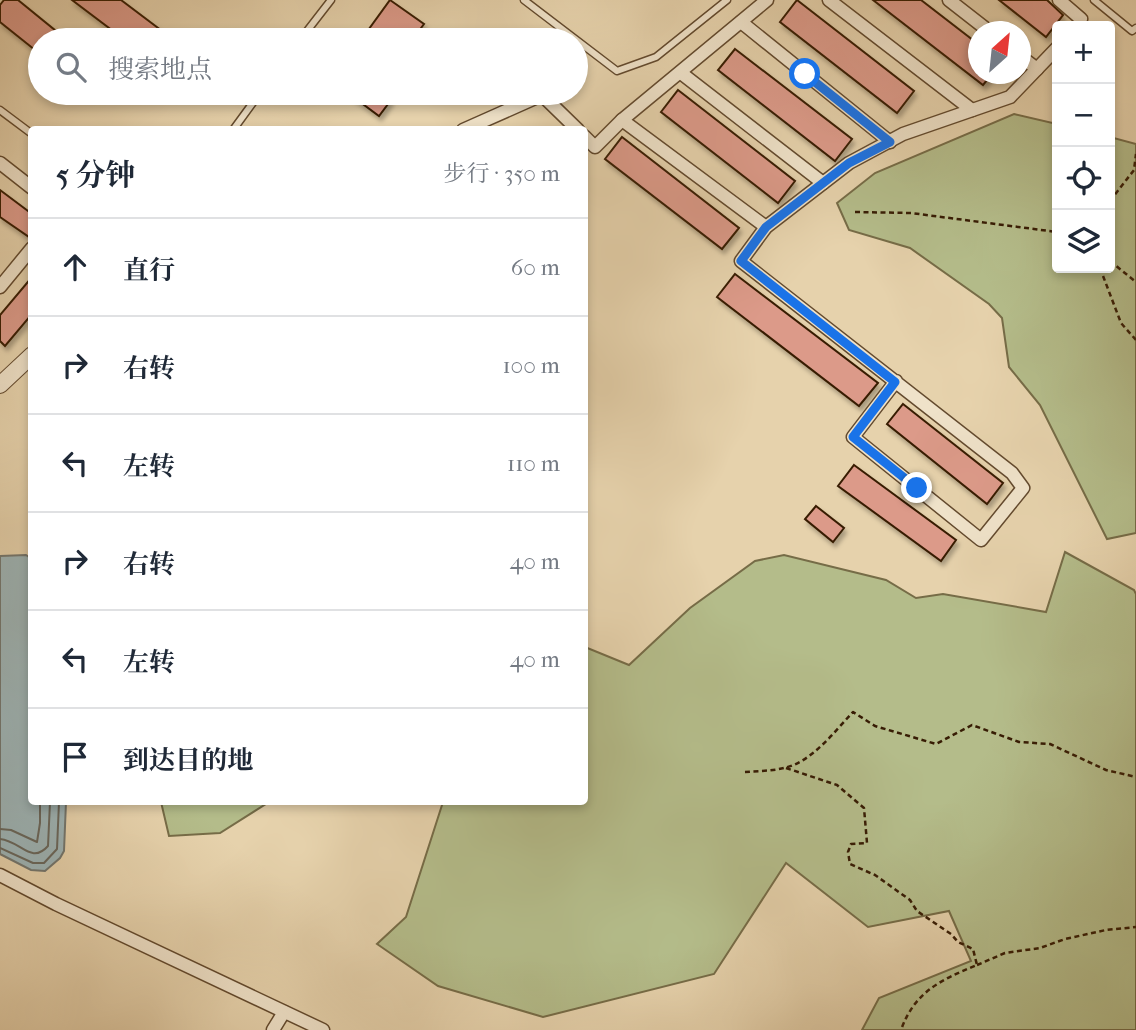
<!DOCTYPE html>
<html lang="zh">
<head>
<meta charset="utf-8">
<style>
	:root { --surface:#fff; --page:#f6f6f7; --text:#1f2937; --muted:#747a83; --line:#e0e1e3 }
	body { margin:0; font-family:"IM FELL French Canon","Noto Serif SC",serif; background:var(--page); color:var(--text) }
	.controls { position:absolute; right:21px; top:21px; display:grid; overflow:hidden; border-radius:7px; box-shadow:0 4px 10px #0003 }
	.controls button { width:63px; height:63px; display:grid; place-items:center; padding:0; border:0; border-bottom:2px solid var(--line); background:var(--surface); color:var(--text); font:35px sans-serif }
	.compass { position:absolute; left:968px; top:21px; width:63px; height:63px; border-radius:50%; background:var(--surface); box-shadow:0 4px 10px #0003; rotate:27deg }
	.stop { position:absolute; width:21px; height:21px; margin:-16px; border:5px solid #1a73e8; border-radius:50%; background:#fff }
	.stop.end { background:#1a73e8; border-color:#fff; box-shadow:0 2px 7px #0008 }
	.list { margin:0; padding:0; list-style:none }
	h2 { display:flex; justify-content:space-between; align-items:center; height:91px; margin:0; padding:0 28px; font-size:30px }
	h2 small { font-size:23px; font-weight:400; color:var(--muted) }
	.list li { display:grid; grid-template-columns:46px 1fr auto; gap:21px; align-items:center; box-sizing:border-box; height:98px; padding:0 28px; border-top:2px solid var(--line) }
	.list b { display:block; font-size:26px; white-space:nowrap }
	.list em { font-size:23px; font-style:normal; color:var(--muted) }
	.icon { flex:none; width:38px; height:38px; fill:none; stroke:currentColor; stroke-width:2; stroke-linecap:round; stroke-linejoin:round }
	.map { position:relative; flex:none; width:1136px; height:1030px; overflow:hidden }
	.search { position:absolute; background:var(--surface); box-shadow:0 4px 10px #0003; left:28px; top:28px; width:560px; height:77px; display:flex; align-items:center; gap:18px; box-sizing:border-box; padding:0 24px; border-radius:38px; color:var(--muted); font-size:26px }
	.panel { position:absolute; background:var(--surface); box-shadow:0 4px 10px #0003; left:28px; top:126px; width:560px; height:679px; border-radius:7px }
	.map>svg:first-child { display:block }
	.green { fill:#b4bc8a; stroke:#766c47; stroke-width:2 }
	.water { fill:#9db4b6; stroke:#74776f; stroke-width:2 }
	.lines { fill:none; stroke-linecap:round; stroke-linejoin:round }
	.shore { stroke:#6a685d; stroke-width:2 }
	.building { fill:#dc9a89; stroke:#371c04; stroke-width:2; filter:url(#shadow) }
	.service-casing { stroke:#634a2e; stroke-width:9 }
	.minor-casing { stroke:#634a2e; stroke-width:15 }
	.tertiary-casing { stroke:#634a2e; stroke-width:18 }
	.path { stroke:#371c04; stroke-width:2.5; stroke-dasharray:5 3.5; stroke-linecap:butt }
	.service { stroke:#efe2c9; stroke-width:6 }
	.minor { stroke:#efe2c9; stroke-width:12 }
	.tertiary { stroke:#efe2c9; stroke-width:16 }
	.route { stroke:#1a73e8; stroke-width:9 }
</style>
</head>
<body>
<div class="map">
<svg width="1136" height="1030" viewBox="0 0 1136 1030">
	<defs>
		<filter id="shadow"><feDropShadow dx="2.5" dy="4.5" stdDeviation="2" flood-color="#0004"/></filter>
	</defs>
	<rect width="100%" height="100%" fill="#e6d2ac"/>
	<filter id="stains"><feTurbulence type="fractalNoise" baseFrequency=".00286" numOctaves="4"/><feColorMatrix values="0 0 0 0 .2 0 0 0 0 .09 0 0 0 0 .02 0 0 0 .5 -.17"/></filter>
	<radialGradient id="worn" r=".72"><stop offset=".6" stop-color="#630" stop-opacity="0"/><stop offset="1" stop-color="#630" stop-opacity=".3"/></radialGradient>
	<g class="green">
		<polygon points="1014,114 1057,124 1057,268 1110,268 1110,137 1136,144 1136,533 1107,539 1040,405 1009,367 1002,318 989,304 910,248 849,230 837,203 875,173"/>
		<polygon points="1065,552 1134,590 1136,594 1136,1030 862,1030 879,998 971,961 949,911 868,927 786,863 714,974 543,1017 438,986 377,944 406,917 443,802 584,802 585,647 629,665 690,608 755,561 784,555 886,580 916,598 943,594 1046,612"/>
		<polygon points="161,802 269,802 220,833 169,836"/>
	</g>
	<polygon class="water" points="26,555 32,559 32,802 66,802 64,851 60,858 45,871 31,870 0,854 0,556"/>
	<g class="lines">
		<g class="shore">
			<polyline points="0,829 11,830 37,842 40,823 40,802"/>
			<path d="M 0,839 C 21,841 31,865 48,846 L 50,802"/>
			<polyline points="0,848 33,863 44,863 57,849 59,802"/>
		</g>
	</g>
	<g class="building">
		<polygon points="4,0 18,0 56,31 49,40 40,40 40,54 0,22 0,5"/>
		<polygon points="72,0 121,0 174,40 125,40"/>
		<polygon points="390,0 424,24 412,40 361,40"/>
		<polygon points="797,0 914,91 897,113 780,22"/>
		<polygon points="873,0 921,0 978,44 978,74 992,74 983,85"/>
		<polygon points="999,0 1047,0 1063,15 1046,37"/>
		<polygon points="735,49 852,139 835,161 718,70"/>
		<polygon points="678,90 795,181 778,203 661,112"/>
		<polygon points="348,93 381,93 391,100 379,116"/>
		<polygon points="622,137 739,228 722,249 605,159"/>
		<polygon points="0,190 32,214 32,239 0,217"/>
		<polygon points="735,274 878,383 859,406 717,297"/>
		<polygon points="32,277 32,314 5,346 0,341 0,315"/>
		<polygon points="903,404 1003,483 987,504 887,424"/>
		<polygon points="854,465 956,540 941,561 838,486"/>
		<polygon points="816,506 844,528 833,542 805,519"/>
	</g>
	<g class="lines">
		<g class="service-casing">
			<g id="service">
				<polyline points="524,0 617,71 656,57 727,0"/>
				<polyline points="1094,0 1132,31 1136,28"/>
				<polyline points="300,40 331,0"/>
				<polyline points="0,110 32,134"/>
				<polyline points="233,130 260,93"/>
			</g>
		</g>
		<g class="minor-casing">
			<g id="minor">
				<polyline points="829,0 972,110"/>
				<polyline points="949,0 990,32"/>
				<polyline points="1059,0 1081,19 1078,26"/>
				<polyline points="741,22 890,142"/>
				<polyline points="1020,56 1037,69"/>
				<polyline points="681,73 823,183"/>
				<polyline points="622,120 766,227"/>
				<polyline points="463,130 542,95 578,130"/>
				<polyline points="584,136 595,147 622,120 767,0"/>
				<polyline points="0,163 32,188"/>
				<polyline points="0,287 32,248"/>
				<polyline points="896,381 853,437 981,540 1023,488 1012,473 741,261 766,227 849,163 903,134 1010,97 1057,48"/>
				<polyline points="0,875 56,904 323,1030"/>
				<polyline points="273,1030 284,1012"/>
			</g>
		</g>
		<g class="tertiary-casing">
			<polyline id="tertiary" points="0,385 32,355"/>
		</g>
		<g class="path">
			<polyline points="1110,201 1134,170 1136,154"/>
			<polyline points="855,212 911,213 1057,232"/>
			<polyline points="1110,261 1136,282"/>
			<polyline points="1100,268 1121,323 1136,340"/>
			<path d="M 786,768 L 837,785 L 864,808 L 867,843 L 851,844 L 848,852 L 850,864 L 875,875 L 910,900 L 917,911 L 951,934 L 958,942 L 973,949 L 977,965 C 941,980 915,991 901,1030"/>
			<path d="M 745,772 C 758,771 772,771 784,768 C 812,762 834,732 853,712 L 875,726 L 936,744 L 972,725 L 1019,742 L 1050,744 L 1106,770 L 1136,777"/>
			<polyline points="977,965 1005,953 1040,948 1065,939 1106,930 1136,927"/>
		</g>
		<use href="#service" class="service"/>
		<use href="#minor" class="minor"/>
		<use href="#tertiary" class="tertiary"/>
	</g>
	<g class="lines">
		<polyline class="route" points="805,74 890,142 849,163 766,227 741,261 895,382 853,437 917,488"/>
	</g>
	<rect width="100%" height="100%" filter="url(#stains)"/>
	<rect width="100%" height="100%" fill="url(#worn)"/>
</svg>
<div class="controls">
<button>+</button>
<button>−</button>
<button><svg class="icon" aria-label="locate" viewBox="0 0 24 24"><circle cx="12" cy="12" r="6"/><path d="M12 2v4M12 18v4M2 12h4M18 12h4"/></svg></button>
<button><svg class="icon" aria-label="layers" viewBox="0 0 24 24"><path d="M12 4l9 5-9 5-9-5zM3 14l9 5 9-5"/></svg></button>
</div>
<svg class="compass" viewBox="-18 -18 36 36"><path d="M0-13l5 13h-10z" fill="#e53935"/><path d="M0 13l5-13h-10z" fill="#747a83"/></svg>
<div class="stop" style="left:805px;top:74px"></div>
<div class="stop end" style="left:917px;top:488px"></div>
<div class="search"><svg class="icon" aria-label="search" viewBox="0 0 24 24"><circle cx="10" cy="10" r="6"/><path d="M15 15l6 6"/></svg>搜索地点</div>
<section class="panel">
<h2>5 分钟<small>步行 · 350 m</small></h2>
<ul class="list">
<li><svg class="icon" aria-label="ahead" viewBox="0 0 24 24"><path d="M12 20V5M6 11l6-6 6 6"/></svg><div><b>直行</b></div><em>60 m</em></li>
<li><svg class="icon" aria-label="right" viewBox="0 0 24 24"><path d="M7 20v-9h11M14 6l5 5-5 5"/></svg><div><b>右转</b></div><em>100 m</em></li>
<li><svg class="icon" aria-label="left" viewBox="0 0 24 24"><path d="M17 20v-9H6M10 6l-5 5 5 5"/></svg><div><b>左转</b></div><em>110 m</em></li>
<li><svg class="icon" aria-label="right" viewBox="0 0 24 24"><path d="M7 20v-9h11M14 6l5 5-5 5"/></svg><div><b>右转</b></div><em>40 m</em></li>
<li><svg class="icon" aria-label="left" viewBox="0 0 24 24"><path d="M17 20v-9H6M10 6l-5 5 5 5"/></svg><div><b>左转</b></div><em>40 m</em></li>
<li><svg class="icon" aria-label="arrive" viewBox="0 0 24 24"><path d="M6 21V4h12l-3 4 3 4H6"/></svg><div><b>到达目的地</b></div></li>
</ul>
</section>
</div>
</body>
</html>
